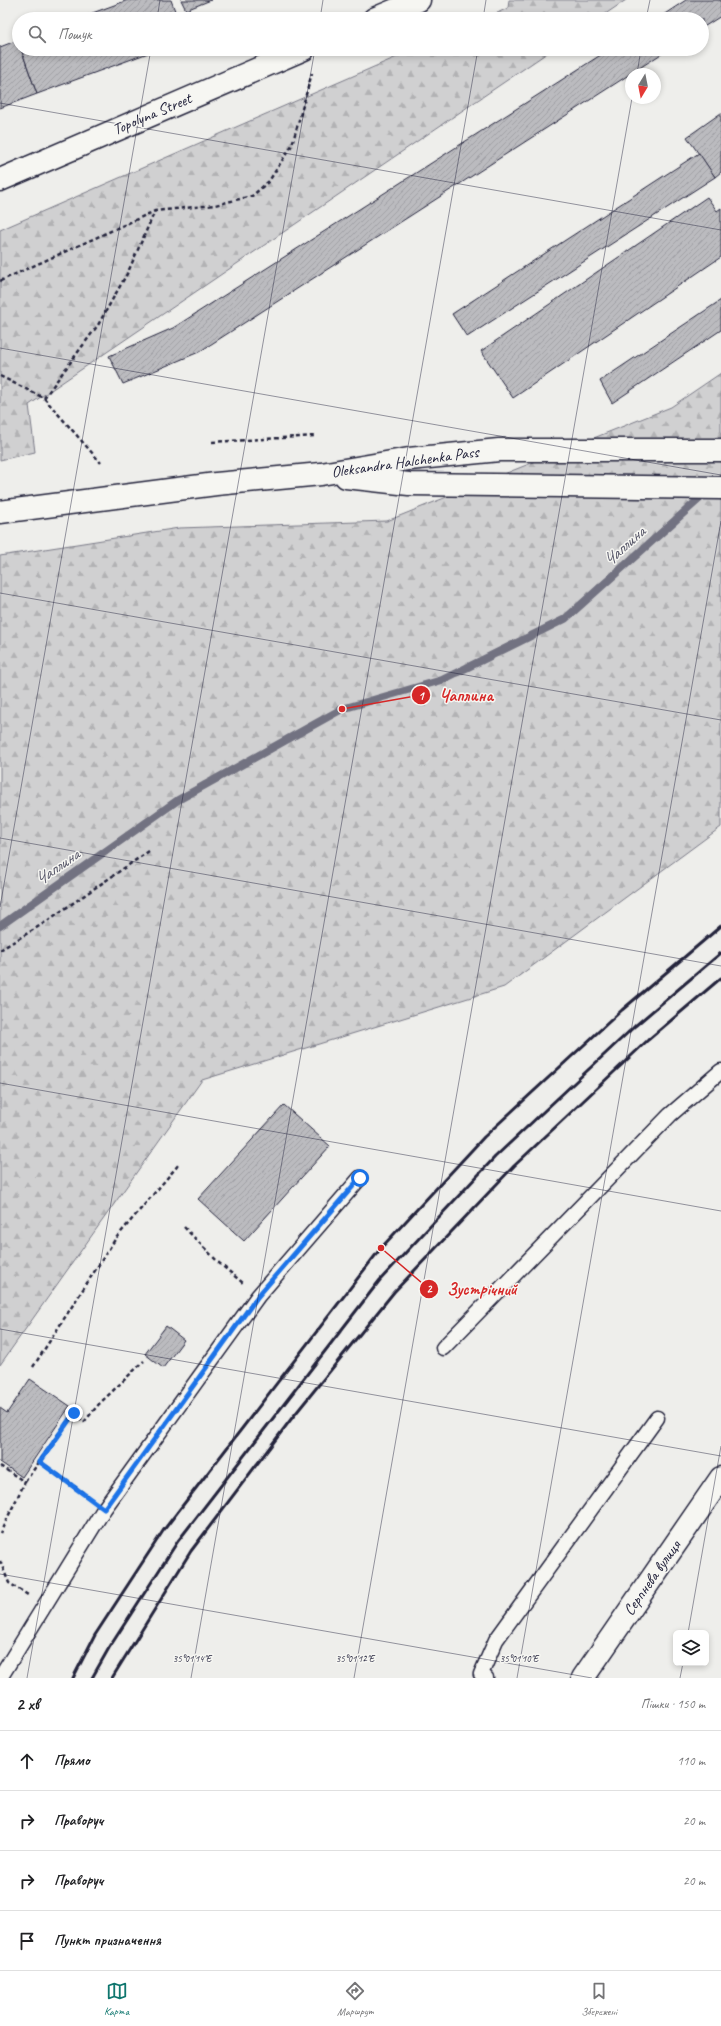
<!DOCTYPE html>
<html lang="uk">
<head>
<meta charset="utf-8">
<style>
	:root { --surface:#fff; --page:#f6f6f6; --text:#202124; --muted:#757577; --line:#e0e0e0; --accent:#0f766e }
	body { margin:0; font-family:Caveat,sans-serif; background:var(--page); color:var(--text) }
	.controls { position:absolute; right:12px; bottom:12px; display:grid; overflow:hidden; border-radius:6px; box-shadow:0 2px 6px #0003 }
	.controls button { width:36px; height:36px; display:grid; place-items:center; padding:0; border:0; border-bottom:1px solid var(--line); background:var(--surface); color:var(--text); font:20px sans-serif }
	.compass { position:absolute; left:625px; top:68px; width:36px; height:36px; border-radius:50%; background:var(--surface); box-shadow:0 2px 6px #0003; rotate:190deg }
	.stop { position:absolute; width:12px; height:12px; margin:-9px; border:3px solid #1a73e8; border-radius:50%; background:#fff }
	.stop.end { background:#1a73e8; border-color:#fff; box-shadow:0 1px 4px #0008 }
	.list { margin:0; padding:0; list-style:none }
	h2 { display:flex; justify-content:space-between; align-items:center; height:52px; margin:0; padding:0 16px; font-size:17px }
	h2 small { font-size:13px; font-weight:400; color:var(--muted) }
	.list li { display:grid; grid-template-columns:26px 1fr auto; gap:12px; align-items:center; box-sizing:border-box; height:60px; padding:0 16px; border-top:1px solid var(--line) }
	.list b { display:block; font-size:15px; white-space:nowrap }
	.list em { font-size:13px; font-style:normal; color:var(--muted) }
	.icon { flex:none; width:22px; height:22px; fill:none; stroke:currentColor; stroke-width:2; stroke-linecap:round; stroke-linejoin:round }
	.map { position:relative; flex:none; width:721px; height:1678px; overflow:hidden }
	.search { position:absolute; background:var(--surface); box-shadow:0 2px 6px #0003; left:12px; right:12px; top:12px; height:44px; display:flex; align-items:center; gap:10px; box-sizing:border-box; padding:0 14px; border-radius:22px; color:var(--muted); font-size:15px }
	.sheet { height:292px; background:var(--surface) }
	nav { display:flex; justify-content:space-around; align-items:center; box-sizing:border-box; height:56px; border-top:1px solid var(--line); background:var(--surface); font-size:11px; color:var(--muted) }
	nav a { display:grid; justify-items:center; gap:2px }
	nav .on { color:var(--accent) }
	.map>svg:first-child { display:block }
	.forest { fill:url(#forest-firs); stroke:#797986 }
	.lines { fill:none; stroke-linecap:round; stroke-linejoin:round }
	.stream { stroke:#727281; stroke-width:8 }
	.building { fill:url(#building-hatch); stroke:#22223b }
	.lane-casing { stroke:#22223b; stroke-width:17 }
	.street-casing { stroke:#22223b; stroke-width:25 }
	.secondary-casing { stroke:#22223b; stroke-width:25 }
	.path { stroke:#22223b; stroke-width:2.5; stroke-dasharray:4 3; stroke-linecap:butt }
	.lane { stroke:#f6f6f2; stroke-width:14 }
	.street { stroke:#f6f6f2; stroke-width:22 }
	.secondary { stroke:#f6f6f2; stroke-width:22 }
	.rail { stroke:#22223b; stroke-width:3 }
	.route { stroke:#1a73e8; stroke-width:5 }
	.ticks { fill:none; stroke:#22223b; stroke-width:1; stroke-opacity:0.45 }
	.labels { text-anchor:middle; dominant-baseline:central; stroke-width:3; stroke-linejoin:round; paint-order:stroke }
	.street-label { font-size:16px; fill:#22223b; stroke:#f6f6f2 }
	.water-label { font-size:17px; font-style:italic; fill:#575769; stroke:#f6f6f2 }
	.ticks-label { font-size:10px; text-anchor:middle; fill:#22223b; stroke:#f6f6f2; stroke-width:3; stroke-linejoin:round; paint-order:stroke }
	.leader { fill:none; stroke:#d62828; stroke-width:1.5 }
	.callout-dot { fill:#d62828; stroke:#f6f6f2; stroke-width:1.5 }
	.mark-label { font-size:12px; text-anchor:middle; font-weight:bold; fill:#fff }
	.callout-label { font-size:17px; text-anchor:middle; font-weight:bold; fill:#d62828; stroke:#f6f6f2; stroke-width:3; stroke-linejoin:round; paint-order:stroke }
</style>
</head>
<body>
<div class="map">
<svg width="721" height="1678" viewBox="0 0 721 1678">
	<defs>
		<pattern id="forest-firs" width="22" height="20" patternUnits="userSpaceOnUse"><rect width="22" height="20" fill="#d0d0d1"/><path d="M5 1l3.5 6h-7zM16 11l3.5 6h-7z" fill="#b2b2b4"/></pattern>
		<pattern id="building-hatch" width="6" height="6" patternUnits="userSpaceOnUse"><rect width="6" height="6" fill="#bbbbbf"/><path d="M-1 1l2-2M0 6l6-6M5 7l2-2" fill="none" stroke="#a0a0a5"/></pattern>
	</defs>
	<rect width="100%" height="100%" fill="#eeeeeb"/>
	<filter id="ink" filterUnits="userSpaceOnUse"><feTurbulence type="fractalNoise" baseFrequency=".025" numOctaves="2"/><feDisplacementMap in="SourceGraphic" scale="8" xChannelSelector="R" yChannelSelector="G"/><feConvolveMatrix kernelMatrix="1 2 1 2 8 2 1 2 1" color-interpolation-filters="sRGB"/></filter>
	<g filter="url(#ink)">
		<g class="forest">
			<polygon points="509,0 626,0 598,19 484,19 508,8"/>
			<polygon points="415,49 553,49 29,405 35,452 0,460 0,230"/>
			<polygon points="721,373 721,827 504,987 202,1080 0,1365 0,556 179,528 387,521 671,407"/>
		</g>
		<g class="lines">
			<polyline class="stream" points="0,926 178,800 342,709 442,680 565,619 708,491"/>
		</g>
		<g class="building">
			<polygon points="128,0 171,0 178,19 76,19"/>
			<polygon points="181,0 211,0 186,10"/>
			<polygon points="686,0 721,0 721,16 702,28 702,19 657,19"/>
			<polygon points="18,40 19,49 21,49 37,94 0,108 0,47"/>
			<polygon points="21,49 159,49 37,94"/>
			<polygon points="610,49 669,49 199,352 123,384 109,356 173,328"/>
			<polygon points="721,113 721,172 715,177 687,137"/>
			<polygon points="699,153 715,177 467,337 452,314"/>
			<polygon points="707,197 717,211 721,208 721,257 513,398 481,351"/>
			<polygon points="721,300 721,330 612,403 600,381"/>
			<polygon points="284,1105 330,1146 244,1241 198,1199"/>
			<polygon points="166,1326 184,1340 163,1368 145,1354"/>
			<polygon points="30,1379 70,1406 22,1477 0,1462 0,1408 7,1413"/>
		</g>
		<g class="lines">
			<g class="lane-casing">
				<g id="lane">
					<polyline points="443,1348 670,1115 721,1071"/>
					<polyline points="0,1678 104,1509 258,1296 360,1178"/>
					<polyline points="486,1678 481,1674 496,1640 657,1418"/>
				</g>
			</g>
			<g class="street-casing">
				<g id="street">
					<polyline points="374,19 419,0"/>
					<polyline points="0,180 304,49"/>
					<polyline points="583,1678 721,1478"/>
				</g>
			</g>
			<g class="secondary-casing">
				<g id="secondary">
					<polyline points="346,477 409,484 721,488"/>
					<polyline points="0,512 216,484 321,474 409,459 499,450 721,450"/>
				</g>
			</g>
			<g class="path">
				<polyline points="0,281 155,211 215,205 252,196 269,181 292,145 312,73"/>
				<polyline points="0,376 44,398 101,463"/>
				<polyline points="44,398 98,325 128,272 155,211"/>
				<polyline points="212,442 316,436"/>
				<polyline points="0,950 41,925 149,851"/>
				<polyline points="184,1227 219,1263 243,1283"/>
				<polyline points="33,1367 116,1238 180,1163"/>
				<polyline points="40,1462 87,1496"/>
				<polyline points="0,1466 25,1482 0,1533"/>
				<polyline points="25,1482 74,1413 84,1422 99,1404 144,1361"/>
				<polyline points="0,1561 9,1583 28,1595"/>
			</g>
			<use href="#lane" class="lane"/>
			<use href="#street" class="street"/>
			<use href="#secondary" class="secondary"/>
			<g class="rail">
				<polyline points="73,1678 95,1635 163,1531 381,1248 484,1137 622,1010 721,926"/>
				<polyline points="92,1678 109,1648 178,1541 380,1280 495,1157 635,1026 721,953"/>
				<polyline points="112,1678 191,1551 292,1418 394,1292 514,1166 648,1040 721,978"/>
			</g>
		</g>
	</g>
	<g class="lines" filter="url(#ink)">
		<polyline class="route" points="74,1413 40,1462 104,1509 258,1296 360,1178"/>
	</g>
	<path class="ticks" d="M 157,19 L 160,0M 320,19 L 323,0M 483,19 L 486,0M 646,19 L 650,0M 637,74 L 641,49M 0,103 L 721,230M 0,348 L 721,475M 0,593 L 721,720M 0,838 L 721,966M 0,907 L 151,49M 0,1083 L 721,1211M 0,1329 L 721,1456M 0,1574 L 592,1678M 688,1633 L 721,1446M 27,1678 L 315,49M 191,1678 L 478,49M 354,1678 L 632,98M 517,1678 L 721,521M 680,1678 L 683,1663"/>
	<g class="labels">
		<g class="street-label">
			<text transform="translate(152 114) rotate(-23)">Topolyna Street</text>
			<text transform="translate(405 462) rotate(-8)">Oleksandra Halchenka Pass</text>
			<text transform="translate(652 1578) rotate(-55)">Серпнева вулиця</text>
		</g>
		<g class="water-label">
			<text transform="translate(624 546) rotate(-42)">Чаплина</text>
			<text transform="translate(57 867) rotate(-35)">Чаплина</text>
		</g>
	</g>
	<g class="ticks-label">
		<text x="192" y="1662">35°01'14"E</text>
		<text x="355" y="1662">35°01'12"E</text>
		<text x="519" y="1662">35°01'10"E</text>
	</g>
	<path class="leader" d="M342 709L421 695M381 1248L429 1289"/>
	<g class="callout-dot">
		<circle cx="342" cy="709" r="4"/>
		<circle cx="381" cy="1248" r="4"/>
		<circle cx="421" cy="695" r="10"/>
		<circle cx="429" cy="1289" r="10"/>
	</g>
	<g class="mark-label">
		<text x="421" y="700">1</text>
		<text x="429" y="1293">2</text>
	</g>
	<g class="callout-label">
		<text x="466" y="701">Чаплина</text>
		<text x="482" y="1295">Зустрічний</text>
	</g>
</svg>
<div class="controls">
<button><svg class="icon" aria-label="layers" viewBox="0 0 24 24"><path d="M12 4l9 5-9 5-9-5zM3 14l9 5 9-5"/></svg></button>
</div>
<svg class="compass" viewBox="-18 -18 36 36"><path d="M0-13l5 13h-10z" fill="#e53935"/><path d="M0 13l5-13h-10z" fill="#757577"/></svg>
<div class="stop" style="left:360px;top:1178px"></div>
<div class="stop end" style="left:74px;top:1413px"></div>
<div class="search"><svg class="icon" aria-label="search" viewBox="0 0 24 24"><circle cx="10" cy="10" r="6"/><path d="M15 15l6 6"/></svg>Пошук</div>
</div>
<section class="sheet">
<h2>2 хв<small>Пішки · 150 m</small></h2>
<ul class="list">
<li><svg class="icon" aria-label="ahead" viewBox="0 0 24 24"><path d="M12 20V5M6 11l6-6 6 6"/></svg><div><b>Прямо</b></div><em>110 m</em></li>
<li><svg class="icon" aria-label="right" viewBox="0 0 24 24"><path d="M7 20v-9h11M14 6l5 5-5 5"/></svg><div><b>Праворуч</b></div><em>20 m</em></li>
<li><svg class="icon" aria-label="right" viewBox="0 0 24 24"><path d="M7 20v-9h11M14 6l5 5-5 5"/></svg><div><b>Праворуч</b></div><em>20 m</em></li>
<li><svg class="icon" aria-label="arrive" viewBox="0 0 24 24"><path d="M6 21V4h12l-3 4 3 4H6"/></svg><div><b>Пункт призначення</b></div></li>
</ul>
</section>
<nav>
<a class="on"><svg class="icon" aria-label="map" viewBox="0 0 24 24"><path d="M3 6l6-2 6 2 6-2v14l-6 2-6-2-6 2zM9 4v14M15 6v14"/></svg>Карта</a>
<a><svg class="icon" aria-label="directions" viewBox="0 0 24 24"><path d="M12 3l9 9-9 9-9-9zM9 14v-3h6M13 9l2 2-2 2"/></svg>Маршрут</a>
<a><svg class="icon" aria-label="saved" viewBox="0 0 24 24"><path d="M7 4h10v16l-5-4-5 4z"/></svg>Збережені</a>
</nav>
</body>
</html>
